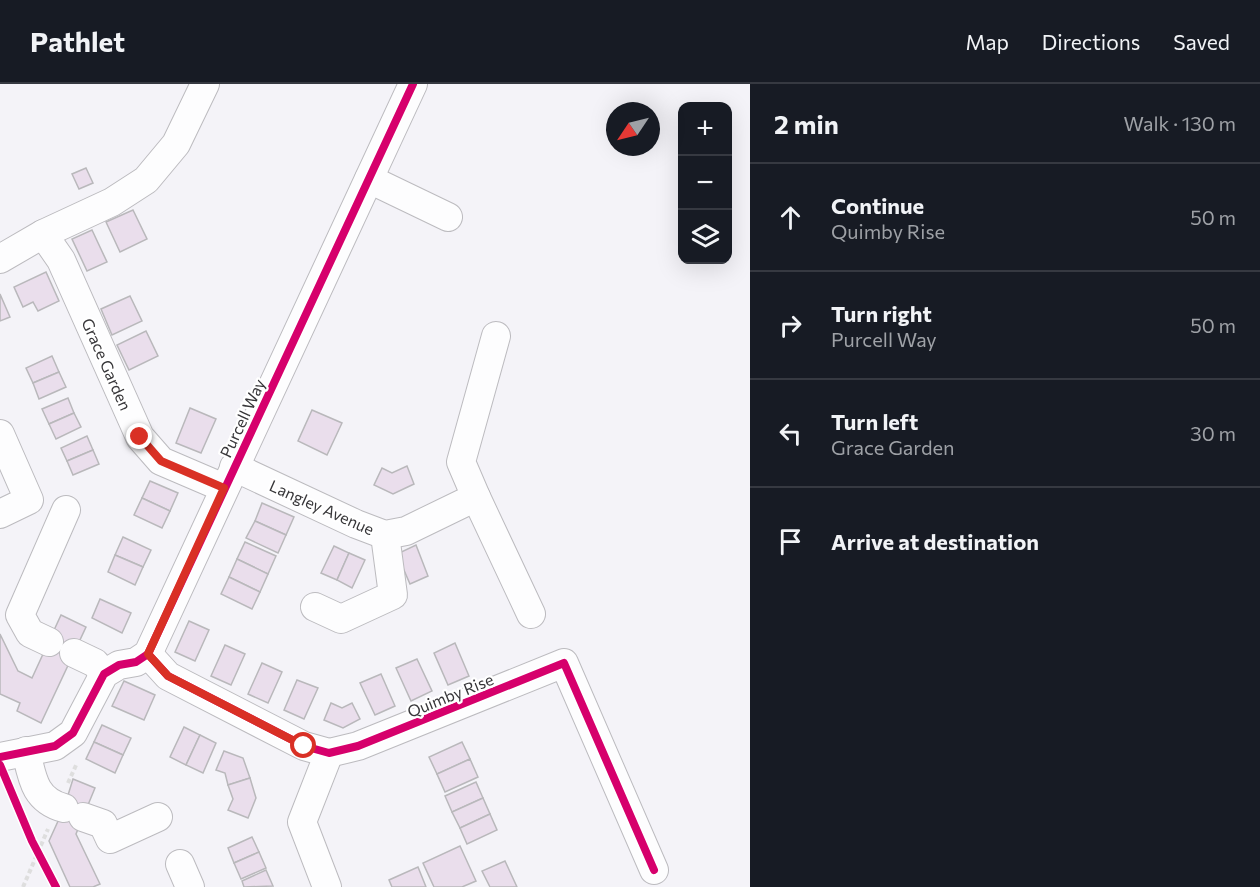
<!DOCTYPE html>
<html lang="en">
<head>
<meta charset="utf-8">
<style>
	:root { --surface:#171b24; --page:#242831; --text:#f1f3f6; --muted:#9ea1a6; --line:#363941 }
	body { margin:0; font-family:Commissioner,sans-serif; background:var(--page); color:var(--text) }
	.controls { position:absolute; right:18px; top:18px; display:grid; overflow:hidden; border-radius:12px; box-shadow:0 6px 24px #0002 }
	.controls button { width:54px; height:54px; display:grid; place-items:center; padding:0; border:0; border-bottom:2px solid var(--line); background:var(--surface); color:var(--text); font:30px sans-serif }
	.compass { position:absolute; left:606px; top:18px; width:54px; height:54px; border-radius:50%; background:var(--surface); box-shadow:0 6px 24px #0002; rotate:235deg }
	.stop { position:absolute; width:18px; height:18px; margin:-14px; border:4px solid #d93025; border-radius:50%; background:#fff }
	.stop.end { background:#d93025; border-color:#fff; box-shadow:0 2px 6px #0008 }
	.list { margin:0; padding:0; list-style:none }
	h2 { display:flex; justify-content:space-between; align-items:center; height:78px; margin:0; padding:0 24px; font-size:26px }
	h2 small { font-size:20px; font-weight:400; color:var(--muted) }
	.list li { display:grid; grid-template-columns:39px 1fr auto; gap:18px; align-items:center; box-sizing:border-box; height:108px; padding:0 24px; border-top:2px solid var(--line) }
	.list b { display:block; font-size:22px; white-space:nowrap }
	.list p { margin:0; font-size:20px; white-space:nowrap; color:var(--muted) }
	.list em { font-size:20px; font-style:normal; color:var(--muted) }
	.icon { flex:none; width:33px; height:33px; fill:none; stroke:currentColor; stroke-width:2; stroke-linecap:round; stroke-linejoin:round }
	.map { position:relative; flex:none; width:750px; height:803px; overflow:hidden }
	header { display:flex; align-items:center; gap:36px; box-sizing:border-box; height:84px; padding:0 30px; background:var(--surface); border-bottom:2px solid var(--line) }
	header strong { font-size:28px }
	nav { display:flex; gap:33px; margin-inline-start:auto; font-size:21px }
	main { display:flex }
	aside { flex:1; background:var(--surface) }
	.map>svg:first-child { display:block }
	.building { fill:#eadeec; stroke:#b9b8bb; stroke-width:1.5 }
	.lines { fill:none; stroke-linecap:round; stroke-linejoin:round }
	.minor-casing { stroke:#bcbbbf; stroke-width:30 }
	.path { stroke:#dedede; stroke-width:4; stroke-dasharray:4.5 3; stroke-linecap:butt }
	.minor { stroke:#fdfdfe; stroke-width:28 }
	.cycleway-casing { stroke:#fff; stroke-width:11 }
	.cycleway { stroke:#d6006c; stroke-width:8 }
	.route { stroke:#d93025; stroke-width:8 }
	.labels { text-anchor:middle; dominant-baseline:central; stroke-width:4.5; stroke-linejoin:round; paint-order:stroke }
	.street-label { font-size:16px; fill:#373639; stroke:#fff }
</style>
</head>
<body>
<header>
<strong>Pathlet</strong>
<nav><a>Map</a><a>Directions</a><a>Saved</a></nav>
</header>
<main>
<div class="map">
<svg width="750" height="803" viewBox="0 0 750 803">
	<rect width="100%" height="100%" fill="#f4f3f8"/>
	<g class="building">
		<polygon points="86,84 93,99 79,105 72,90"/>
		<polygon points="133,126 147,155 120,168 106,138"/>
		<polygon points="92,146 107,178 87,187 72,155"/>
		<polygon points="46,188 59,217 38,227 33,218 23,223 14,203"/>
		<polygon points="0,210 10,233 0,237"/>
		<polygon points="130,212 142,237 112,251 101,225"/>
		<polygon points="146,247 158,272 129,286 117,261"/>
		<polygon points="52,272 59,288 33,299 26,284"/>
		<polygon points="59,288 66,303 39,315 33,299"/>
		<polygon points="68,314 74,329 49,340 42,325"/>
		<polygon points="190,324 216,335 201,369 176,359"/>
		<polygon points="312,326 342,339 327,371 298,357"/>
		<polygon points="74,329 81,343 56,355 49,340"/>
		<polygon points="87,352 93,366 67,377 61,364"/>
		<polygon points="93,366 99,380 73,391 67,377"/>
		<polygon points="407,382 414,400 393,410 374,401 382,384 392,389"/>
		<polygon points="150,397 178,409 170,427 142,414"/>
		<polygon points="142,414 170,427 162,444 134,431"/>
		<polygon points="262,419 294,433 286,451 255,437"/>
		<polygon points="255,437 286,451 278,469 246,454"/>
		<polygon points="123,453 151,466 143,483 115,471"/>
		<polygon points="245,458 276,472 268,490 237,475"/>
		<polygon points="416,461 428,492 410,500 397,470"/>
		<polygon points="334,462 349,469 337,496 321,489"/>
		<polygon points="349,469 365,476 352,504 337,496"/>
		<polygon points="115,471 143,483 135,501 108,488"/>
		<polygon points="237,475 268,490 260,508 229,493"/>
		<polygon points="229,493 260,508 252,525 221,510"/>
		<polygon points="100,515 131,529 122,549 92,534"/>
		<polygon points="61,531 86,543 41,639 17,627 20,619 0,610 0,550 18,587 32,594"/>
		<polygon points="189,537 209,546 195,577 175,568"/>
		<polygon points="455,559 469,592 448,601 434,569"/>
		<polygon points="225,561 245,570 231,601 211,592"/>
		<polygon points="417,575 432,607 411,617 396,584"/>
		<polygon points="262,579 282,588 268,619 248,610"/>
		<polygon points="381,590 395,622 375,631 360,599"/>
		<polygon points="297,596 318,604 304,635 284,626"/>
		<polygon points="124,597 155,611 144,636 112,622"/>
		<polygon points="331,619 342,624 352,619 360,635 343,644 324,636"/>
		<polygon points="102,641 131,654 123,671 94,658"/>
		<polygon points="184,643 200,651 186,681 170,673"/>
		<polygon points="200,651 216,659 203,689 186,681"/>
		<polygon points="94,658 123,671 115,689 86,675"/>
		<polygon points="462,658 470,675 437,690 429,673"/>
		<polygon points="224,667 243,674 250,694 228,701 225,689 216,686"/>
		<polygon points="470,675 478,693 445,708 437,690"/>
		<polygon points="250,694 256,714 248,734 228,726 233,715 228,701"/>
		<polygon points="73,695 95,704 76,750 100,800 93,803 70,803 49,757 64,724"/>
		<polygon points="476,698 483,714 452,728 445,712"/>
		<polygon points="483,714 490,730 460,744 452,728"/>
		<polygon points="490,730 497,746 467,760 460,744"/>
		<polygon points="252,753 259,768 234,779 228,764"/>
		<polygon points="460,762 476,797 462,803 434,803 423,779"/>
		<polygon points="259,768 266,784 241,795 234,779"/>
		<polygon points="505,777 517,803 490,803 482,787"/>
		<polygon points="418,783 426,803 392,803 389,796"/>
		<polygon points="266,786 273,802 244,803 242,797"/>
	</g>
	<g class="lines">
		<g class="minor-casing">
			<g id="minor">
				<polyline points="369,95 448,133"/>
				<polyline points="43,150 61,176 140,353 161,377 224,404"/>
				<polyline points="0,175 43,150 112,118 146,96 176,60 205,0"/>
				<polyline points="0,350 29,416 0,430"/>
				<polyline points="234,383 356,440 385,451 406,447 476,413 531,530"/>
				<polyline points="476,413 461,378 496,252"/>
				<polyline points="315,523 341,535 393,511 385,451"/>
				<polyline points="49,558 30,549 20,531 66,426"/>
				<polyline points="74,569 95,579 104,590"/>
				<polyline points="148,570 168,592 304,662 329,669 358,662 564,579 654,786"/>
				<path d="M 26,667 C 32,693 34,716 64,724"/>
				<polyline points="0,673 55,662 73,649 104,590 119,581 136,578 148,570 413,0"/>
				<polyline points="83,733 103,740 110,755 158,733"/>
				<polyline points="180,780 190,803"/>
				<polyline points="327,803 302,738 329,669"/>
			</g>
		</g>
		<g class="path">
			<polyline points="68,699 77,679"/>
			<polyline points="23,803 48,745"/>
		</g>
		<use href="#minor" class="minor"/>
		<g class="cycleway-casing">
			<g id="cycleway">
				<polyline points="148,570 168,592 304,662 329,669 358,662 564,579 654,786"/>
				<polyline points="0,673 55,662 73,649 104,590 119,581 136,578 148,570 413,0"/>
				<polyline points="0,681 32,757 56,803"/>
			</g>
		</g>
		<use href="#cycleway" class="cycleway"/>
	</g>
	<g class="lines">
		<polyline class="route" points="140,353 161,377 224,404 148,570 168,592 304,662"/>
	</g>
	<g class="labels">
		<g class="street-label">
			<text transform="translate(107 280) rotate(66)">Grace Garden</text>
			<text transform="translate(242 334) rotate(-65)">Purcell Way</text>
			<text transform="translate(322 423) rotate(24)">Langley Avenue</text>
			<text transform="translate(450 611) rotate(-22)">Quimby Rise</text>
		</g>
	</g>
</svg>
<div class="controls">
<button>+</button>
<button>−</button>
<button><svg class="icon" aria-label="layers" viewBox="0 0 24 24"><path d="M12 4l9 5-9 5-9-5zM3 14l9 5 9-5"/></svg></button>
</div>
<svg class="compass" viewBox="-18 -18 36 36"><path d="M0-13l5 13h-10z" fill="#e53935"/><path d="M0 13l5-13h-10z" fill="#9ea1a6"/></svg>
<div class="stop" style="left:304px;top:662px"></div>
<div class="stop end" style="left:140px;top:353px"></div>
</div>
<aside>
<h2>2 min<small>Walk · 130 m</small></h2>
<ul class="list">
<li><svg class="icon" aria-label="ahead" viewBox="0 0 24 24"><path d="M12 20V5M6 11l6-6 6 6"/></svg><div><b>Continue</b><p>Quimby Rise</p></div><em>50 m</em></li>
<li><svg class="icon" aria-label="right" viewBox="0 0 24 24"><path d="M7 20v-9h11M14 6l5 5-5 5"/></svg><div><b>Turn right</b><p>Purcell Way</p></div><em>50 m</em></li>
<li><svg class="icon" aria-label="left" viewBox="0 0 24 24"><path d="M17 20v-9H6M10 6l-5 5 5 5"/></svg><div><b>Turn left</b><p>Grace Garden</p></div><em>30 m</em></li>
<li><svg class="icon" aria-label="arrive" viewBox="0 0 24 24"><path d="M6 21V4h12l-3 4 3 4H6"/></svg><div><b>Arrive at destination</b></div></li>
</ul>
</aside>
</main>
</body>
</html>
